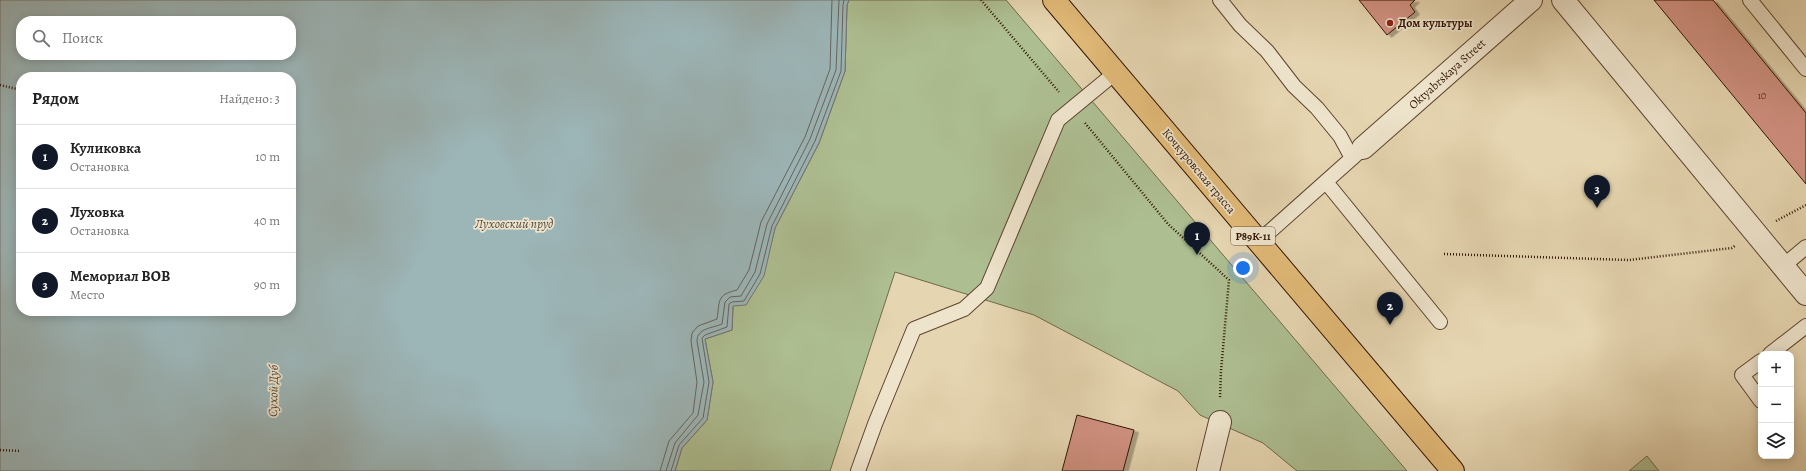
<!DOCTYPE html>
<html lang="ru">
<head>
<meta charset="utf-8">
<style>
	:root { --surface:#fff; --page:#f6f6f6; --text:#222; --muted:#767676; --line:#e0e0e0; --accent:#111827 }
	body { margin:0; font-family:Alegreya,serif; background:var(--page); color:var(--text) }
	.controls { position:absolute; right:12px; bottom:12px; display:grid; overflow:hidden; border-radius:8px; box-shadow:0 2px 10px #0003 }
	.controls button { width:36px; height:36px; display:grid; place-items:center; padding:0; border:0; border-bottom:1px solid var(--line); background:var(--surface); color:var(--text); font:20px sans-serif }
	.you { position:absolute; left:1243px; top:268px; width:14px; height:14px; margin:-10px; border:3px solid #fff; border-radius:50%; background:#1a73e8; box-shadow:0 0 0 6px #1a73e833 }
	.badge { display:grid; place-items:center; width:26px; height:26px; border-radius:50%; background:var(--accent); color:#fff; font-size:13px; font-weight:700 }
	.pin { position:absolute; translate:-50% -33px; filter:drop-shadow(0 1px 2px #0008) }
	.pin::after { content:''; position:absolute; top:21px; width:14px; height:12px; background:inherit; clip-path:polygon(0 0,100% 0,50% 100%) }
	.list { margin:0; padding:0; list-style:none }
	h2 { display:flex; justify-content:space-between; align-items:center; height:52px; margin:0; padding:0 16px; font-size:17px }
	h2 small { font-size:13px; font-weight:400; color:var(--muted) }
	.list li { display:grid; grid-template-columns:26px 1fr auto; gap:12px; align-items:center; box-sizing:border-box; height:64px; padding:0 16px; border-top:1px solid var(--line) }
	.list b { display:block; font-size:15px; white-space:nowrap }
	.list p { margin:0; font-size:13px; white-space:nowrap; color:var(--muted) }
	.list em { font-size:13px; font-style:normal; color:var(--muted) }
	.icon { flex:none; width:22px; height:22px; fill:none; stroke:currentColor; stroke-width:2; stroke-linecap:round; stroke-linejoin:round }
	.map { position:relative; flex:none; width:1806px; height:471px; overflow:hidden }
	.search { position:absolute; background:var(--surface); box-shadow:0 2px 10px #0003; left:16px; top:16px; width:280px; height:44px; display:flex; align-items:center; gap:10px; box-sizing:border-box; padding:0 14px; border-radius:16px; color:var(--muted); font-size:15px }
	.panel { position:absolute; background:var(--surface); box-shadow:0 2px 10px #0003; left:16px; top:72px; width:280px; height:244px; border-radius:16px }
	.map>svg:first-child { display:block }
	.green { fill:#adbe91; stroke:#6f694a }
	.water { fill:#9cb5b7; stroke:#71756f; fill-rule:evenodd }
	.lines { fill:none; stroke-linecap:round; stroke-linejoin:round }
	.shore { stroke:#66645d; stroke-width:1 }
	.building { fill:#d09181; stroke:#311403; filter:url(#shadow) }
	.lane-casing { stroke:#5e442e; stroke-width:16 }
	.street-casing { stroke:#5e442e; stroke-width:24 }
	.primary-casing { stroke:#311403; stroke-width:24 }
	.path { stroke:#311403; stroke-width:2.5; stroke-dasharray:1 2; stroke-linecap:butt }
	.lane { stroke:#eee4cc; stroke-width:14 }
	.street { stroke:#eee4cc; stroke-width:22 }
	.primary { stroke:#e2ba78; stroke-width:22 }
	.poi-dot { fill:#8f2418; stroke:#eee4cc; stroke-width:1.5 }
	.labels { text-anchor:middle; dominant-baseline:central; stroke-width:3.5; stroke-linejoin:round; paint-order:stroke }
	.number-label { font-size:10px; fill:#593322 }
	.shield { fill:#eee4cc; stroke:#6a523f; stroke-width:1 }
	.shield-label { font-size:11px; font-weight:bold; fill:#311403 }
	.poi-label { font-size:12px; font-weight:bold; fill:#311403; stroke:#eee4cc; text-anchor:start }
	.street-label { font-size:12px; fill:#311403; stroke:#eee4cc }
	.water-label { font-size:13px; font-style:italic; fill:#564c42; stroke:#eee4cc }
</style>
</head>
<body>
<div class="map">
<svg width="1806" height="471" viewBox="0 0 1806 471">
	<defs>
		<filter id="shadow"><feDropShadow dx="4.5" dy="2.5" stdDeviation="0" flood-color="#0004"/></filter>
	</defs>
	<rect width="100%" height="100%" fill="#e5d5b0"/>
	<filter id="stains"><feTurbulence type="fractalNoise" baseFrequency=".005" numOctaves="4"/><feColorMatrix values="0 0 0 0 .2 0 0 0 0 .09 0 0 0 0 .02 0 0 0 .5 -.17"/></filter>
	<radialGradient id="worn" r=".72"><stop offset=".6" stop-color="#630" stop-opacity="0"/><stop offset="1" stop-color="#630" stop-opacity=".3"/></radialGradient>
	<g class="green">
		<polygon points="849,0 1006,0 1407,471 1297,471 1263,443 1200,415 1178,391 1034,315 895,272 830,471 675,471 682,448 707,420 713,382 705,339 732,330 733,306 763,276 775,228 819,143 845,71 847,5"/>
		<polygon points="1647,456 1659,471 1629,471"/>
	</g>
	<path class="water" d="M 0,0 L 849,0 L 847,5 L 845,71 L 819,143 L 775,228 L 764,276 L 746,305 L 733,306 L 732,330 L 705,339 L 713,382 L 707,420 L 682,448 L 675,471 L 0,471 ZM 21,21 L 291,21 L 291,55 L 21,55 ZM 21,77 L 291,77 L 291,311 L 21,311 Z"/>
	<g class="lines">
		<g class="shore">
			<path d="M 660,471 L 669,441 L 693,413 L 697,382 L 691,341 L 692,333 L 698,326 L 717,319 C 720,301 716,295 737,290 L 749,270 L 761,222 L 805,137 L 830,69 L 832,0"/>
			<path d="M 666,471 L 675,443 L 698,415 L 704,382 L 697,341 C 697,328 713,328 722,324 L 725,302 L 730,297 L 741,296 L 755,272 L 767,224 L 810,139 L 836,70 L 839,0"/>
			<polyline points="671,471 679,445 703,418 709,382 702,338 705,335 727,327 729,304 732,302 744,301 760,274 772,226 815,141 841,71 843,5 844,0"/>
		</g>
	</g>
	<g class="building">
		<polygon points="1359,0 1415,0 1410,5 1415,12 1387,35"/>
		<polygon points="1654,0 1713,0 1806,113 1806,184"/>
		<polygon points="1077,415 1134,430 1123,471 1062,471"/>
	</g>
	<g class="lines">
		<g class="lane-casing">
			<g id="lane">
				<polyline points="1220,0 1240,25 1267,51 1294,86 1317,108 1340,136 1352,158"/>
				<polyline points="1750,0 1806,69"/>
				<polyline points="1326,182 1440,322"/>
				<polyline points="1258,242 1359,152"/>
				<polyline points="1782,267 1806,247"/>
				<polyline points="1770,354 1806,326"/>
				<polyline points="1761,361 1742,375 1761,401"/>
				<polyline points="858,471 875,424 914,329 964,309 987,288 1058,120 1115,73"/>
			</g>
		</g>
		<g class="street-casing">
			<g id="street">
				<polyline points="1563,0 1806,294"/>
				<polyline points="1363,148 1531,0"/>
				<polyline points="1208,471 1220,422"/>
			</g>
		</g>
		<g class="primary-casing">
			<polyline id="primary" points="1054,0 1453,471"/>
		</g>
		<g class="path">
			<polyline points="981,0 1059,92"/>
			<polyline points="0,85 21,90"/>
			<polyline points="1085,123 1168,224 1229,280 1221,371 1220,399"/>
			<polyline points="1776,221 1806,205"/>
			<polyline points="1444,254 1629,260 1732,248 1736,245"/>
			<polyline points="0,450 21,451"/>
		</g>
		<use href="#lane" class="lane"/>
		<use href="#street" class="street"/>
		<use href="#primary" class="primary"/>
	</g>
	<circle class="poi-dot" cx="1390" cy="23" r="4"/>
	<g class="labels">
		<g class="number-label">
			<text x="1762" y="95">10</text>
		</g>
		<rect class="shield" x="1231" y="227" width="44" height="18" rx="3"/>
		<g class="shield-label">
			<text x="1253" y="236">Р89К-11</text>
		</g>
		<g class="poi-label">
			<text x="1398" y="23">Дом культуры</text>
		</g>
		<g class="street-label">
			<text transform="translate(1447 74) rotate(-42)">Oktyabrskaya Street</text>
			<text transform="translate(1199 171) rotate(50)">Кочкуровская трасса</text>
		</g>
		<g class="water-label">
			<text x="514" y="223">Луховский пруд</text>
			<text transform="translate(273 391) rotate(-89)">Сухой Дуб</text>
		</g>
	</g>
	<rect width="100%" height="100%" filter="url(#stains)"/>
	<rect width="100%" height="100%" fill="url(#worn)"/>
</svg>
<div class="controls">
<button>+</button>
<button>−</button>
<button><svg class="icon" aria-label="layers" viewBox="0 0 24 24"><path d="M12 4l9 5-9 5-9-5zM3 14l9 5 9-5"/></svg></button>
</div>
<div class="you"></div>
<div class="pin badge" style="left:1197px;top:255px">1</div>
<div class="pin badge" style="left:1390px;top:325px">2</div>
<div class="pin badge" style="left:1597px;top:208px">3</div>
<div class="search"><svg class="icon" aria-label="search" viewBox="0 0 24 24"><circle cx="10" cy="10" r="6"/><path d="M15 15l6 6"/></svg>Поиск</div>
<section class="panel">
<h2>Рядом<small>Найдено: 3</small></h2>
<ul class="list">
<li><span class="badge">1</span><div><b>Куликовка</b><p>Остановка</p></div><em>10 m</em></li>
<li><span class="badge">2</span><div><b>Луховка</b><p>Остановка</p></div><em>40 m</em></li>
<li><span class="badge">3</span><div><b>Мемориал ВОВ</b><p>Место</p></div><em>90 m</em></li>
</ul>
</section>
</div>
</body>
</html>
